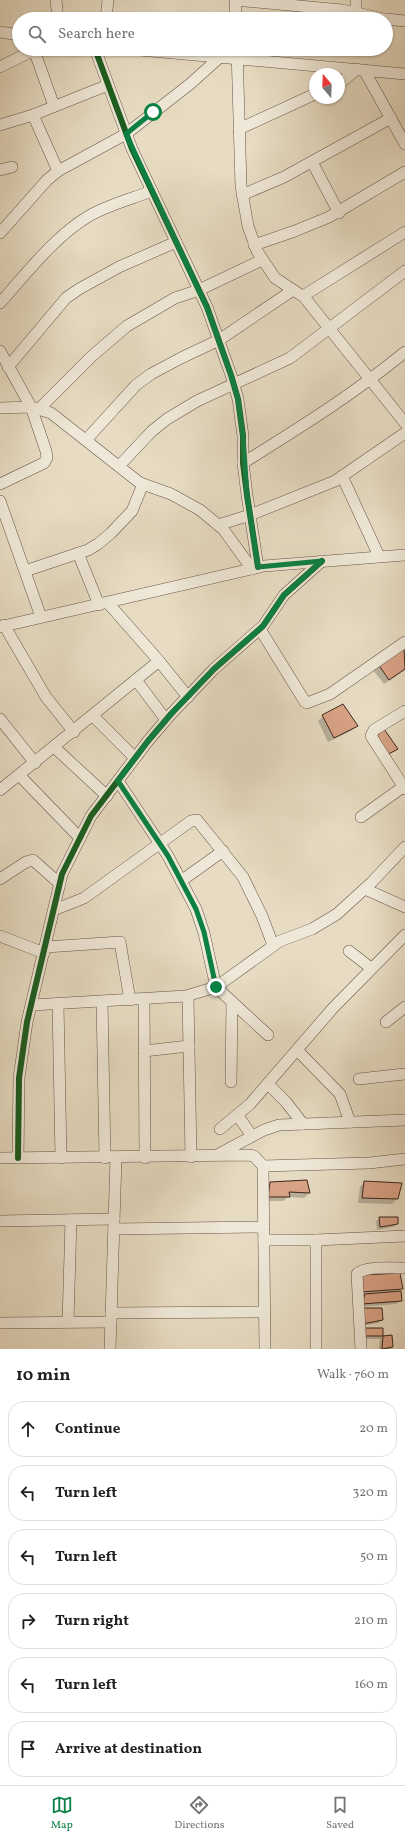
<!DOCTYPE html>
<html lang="en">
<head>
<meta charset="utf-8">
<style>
	:root { --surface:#fff; --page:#f6f6f6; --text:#202124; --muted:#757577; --line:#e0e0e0; --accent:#0b8043 }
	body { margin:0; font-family:Vollkorn,serif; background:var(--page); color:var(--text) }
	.compass { position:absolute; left:309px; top:68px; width:36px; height:36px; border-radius:50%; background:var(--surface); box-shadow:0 1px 3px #0004; rotate:341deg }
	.stop { position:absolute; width:12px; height:12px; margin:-9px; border:3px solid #0b8043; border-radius:50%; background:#fff }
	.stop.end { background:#0b8043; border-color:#fff; box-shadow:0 1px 4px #0008 }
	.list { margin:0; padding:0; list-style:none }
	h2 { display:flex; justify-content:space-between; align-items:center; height:52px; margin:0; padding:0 16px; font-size:17px }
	h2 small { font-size:13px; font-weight:400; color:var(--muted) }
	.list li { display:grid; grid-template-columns:26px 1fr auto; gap:12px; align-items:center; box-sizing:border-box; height:56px; margin:0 8px 8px; padding:0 8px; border:1px solid var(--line); border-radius:16px }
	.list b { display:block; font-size:15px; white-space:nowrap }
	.list em { font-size:13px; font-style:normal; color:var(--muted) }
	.icon { flex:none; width:22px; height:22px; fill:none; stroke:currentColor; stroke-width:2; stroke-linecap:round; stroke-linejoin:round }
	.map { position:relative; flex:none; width:405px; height:1349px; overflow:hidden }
	.search { position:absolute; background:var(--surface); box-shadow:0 1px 3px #0004; left:12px; right:12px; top:12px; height:44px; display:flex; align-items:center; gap:10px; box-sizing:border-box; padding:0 14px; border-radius:22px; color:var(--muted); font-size:15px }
	.sheet { height:436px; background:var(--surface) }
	nav { display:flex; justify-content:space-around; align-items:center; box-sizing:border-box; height:56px; border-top:1px solid var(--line); background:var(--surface); font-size:11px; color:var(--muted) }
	nav a { display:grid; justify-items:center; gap:2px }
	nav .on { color:var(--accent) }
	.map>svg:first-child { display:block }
	.shadow { fill:#0003 }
	.building { fill:#d9a386; stroke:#3d261d }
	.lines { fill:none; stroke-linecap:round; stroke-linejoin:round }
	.minor-casing { stroke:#685446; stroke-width:12 }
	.minor { stroke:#efe8d8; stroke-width:11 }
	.cycleway-casing { stroke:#efe8d8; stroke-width:8 }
	.cycleway { stroke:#1b5e20; stroke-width:6 }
	.route { stroke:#0b8043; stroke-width:5 }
</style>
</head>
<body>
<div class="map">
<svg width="405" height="1349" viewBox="0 0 405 1349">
	<rect width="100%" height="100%" fill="#e7dcc3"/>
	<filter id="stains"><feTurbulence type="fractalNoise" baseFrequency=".005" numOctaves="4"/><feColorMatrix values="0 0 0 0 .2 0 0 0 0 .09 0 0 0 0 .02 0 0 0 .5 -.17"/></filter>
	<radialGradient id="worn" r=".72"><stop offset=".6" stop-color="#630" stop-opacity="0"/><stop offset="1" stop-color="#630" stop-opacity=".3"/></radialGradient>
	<g class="shadow">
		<polygon points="403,648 405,651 405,670 384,684 373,670"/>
		<polygon points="323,716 356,726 351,731 328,742 318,721"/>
		<polygon points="365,1182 397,1199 392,1204 358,1203 360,1187"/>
		<polygon points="270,1183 309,1193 304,1198 288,1197 283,1201 264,1201 265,1188"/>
		<polygon points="380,1218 397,1224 393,1227 377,1230 376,1221"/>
		<polygon points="357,1281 402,1288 397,1293 401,1300 397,1304 360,1307 362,1298 364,1296 356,1296"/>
		<polygon points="360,1312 382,1319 379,1323 360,1326"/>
		<polygon points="382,1329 382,1337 391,1336 392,1347 390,1349 379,1349 380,1339 361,1339 362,1332"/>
	</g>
	<g class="building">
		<polygon points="404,647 405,669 389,680 378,664"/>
		<polygon points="343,704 358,726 334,738 322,715"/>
		<polygon points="384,729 398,749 387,755 375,737"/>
		<polygon points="307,1180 310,1193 289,1192 290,1197 268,1197 270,1182"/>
		<polygon points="364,1181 402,1183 398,1199 362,1198"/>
		<polygon points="379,1217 398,1217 398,1224 380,1227"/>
		<polygon points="400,1273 403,1289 361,1292 362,1275"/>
		<polygon points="401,1291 402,1301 362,1304 365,1294"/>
		<polygon points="363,1308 382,1308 383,1320 362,1324"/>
		<polygon points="365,1328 383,1328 383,1336 364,1336"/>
		<polygon points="392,1335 393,1347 382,1349 383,1336"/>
	</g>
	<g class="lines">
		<g class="minor-casing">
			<g id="minor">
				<polyline points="56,0 58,19"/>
				<polyline points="356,14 356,0"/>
				<polyline points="106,19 108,0"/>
				<polyline points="236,19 235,0 342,10 384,19"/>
				<polyline points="386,19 405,21"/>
				<polyline points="0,32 19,35"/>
				<polyline points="95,49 132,149 207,307 231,375 238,399 243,436 243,463 247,495 258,567"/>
				<polyline points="129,49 405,74"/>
				<polyline points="237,49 241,186 248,226 257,251 275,278 304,297 405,423"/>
				<polyline points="34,50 54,106"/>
				<polyline points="0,67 36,49"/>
				<polyline points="364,70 405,144"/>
				<polyline points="339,84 357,69"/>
				<polyline points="33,115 58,171"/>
				<polyline points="0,125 33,115 108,85"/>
				<polyline points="239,129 315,94"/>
				<polyline points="312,162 339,213"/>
				<polyline points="0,170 12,167"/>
				<polyline points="242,195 284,177 391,118"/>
				<polyline points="0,233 47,180 58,171 126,134 190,84 220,57"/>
				<polyline points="254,245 295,231 329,217 405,172"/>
				<polyline points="303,296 405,232"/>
				<path d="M 0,303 C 25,275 56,235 89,216 C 108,205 131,199 152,191"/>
				<polyline points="0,351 31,407 46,451 47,458 44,463 0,484"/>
				<polyline points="8,367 66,298 79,289 119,267 176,242"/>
				<polyline points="0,408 31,407 51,413 140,483 171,494 200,510 223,529 252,569"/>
				<polyline points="40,408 92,356 127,326 175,298 199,290 262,260"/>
				<polyline points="86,440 136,385 151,374 181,358 219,340 293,290"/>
				<path d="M 243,463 C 299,428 354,394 405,352"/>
				<polyline points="119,466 152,431 167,419 197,401 290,358 405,271"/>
				<polyline points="342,476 379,556"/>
				<polyline points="0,501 41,617"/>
				<polyline points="218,525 250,515 335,481 405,433"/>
				<polyline points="78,553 99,605"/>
				<polyline points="25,571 88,550 98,544 111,533 132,511 143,484"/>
				<polyline points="108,603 159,661 188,697"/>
				<polyline points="4,625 46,697 74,732"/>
				<polyline points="0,627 264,566 405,555"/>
				<polyline points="260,629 305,702 307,703 330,694 405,642"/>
				<polyline points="136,680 166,720"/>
				<polyline points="405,711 374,730 371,736 405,789"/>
				<polyline points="93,716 135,758"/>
				<polyline points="0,719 35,763"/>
				<polyline points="54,747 107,796"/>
				<polyline points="19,775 80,838"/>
				<polyline points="118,781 168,856 196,909 204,933 216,987 268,1035"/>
				<polyline points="0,790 159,661"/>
				<polyline points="361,817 403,787"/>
				<polyline points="0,879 26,862 33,860 60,884"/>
				<polyline points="181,881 223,851"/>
				<polyline points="365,889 405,907"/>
				<polyline points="54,910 84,898 191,821 197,820 243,877 262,916 273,945"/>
				<polyline points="0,936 44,953"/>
				<polyline points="46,947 120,942 130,1000"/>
				<polyline points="349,951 371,968"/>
				<polyline points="188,996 191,1157"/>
				<polyline points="144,999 145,1158"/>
				<polyline points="102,1002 105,1158"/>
				<polyline points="58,1004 61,1158"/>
				<polyline points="32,1005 186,996 216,987 280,941 312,929 337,914 371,883 405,847"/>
				<polyline points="386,1022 405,1007"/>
				<polyline points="144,1051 189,1046"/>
				<polyline points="298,1051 340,1094 350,1122"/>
				<polyline points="359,1079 405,1074"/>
				<polyline points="231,1082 232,1002"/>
				<polyline points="268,1084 286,1102 303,1124"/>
				<polyline points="238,1116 252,1136"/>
				<polyline points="220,1129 250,1104 333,1008 405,935"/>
				<polyline points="217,1155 264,1130 279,1125 405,1120"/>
				<polyline points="0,1158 248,1155 254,1156 263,1166 265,1349"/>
				<polyline points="18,1158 19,1078 27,1022 62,874 91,816 148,741 171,714 214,669 263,626 284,595 322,561"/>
				<polyline points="263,1166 369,1163 405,1159"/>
				<polyline points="0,1221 114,1219"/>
				<polyline points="114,1229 264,1227"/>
				<polyline points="264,1240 316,1240 405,1236"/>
				<polyline points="111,1313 264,1312"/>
				<polyline points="68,1322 71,1220"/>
				<polyline points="0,1323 111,1322"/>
				<polyline points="110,1349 116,1158"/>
				<polyline points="316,1349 316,1240"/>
				<path d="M 361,1349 L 357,1274 C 364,1266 394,1268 405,1268"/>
			</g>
		</g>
		<use href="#minor" class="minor"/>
		<g class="cycleway-casing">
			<g id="cycleway">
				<polyline points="95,49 132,149 207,307 231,375 238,399 243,436 243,463 247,495 258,567"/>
				<polyline points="18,1158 19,1078 27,1022 62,874 91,816 148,741 171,714 214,669 263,626 284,595 322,561"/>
			</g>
		</g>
		<use href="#cycleway" class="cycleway"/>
	</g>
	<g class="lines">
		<polyline class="route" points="153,112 126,134 207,308 231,375 238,399 243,436 247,495 258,567 322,561 284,595 263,626 214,669 171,714 148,741 118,781 168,856 196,909 204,932 216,987"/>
	</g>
	<rect width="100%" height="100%" filter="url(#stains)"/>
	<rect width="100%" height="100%" fill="url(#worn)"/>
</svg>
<svg class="compass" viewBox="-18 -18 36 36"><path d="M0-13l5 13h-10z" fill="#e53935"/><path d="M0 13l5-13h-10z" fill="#757577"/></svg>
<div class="stop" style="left:153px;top:112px"></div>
<div class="stop end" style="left:216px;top:987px"></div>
<div class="search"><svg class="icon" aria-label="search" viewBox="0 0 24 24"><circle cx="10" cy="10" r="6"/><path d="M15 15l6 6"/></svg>Search here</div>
</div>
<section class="sheet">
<h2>10 min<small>Walk · 760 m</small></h2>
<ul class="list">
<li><svg class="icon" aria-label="ahead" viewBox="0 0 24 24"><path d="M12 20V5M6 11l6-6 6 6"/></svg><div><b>Continue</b></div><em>20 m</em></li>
<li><svg class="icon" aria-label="left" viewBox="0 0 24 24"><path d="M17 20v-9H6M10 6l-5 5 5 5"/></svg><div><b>Turn left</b></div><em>320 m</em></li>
<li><svg class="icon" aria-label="left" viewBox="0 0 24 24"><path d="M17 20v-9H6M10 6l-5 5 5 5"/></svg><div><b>Turn left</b></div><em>50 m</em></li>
<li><svg class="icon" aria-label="right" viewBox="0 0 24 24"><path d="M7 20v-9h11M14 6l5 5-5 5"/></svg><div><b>Turn right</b></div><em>210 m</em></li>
<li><svg class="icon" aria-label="left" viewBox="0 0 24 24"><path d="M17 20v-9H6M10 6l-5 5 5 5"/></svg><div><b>Turn left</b></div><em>160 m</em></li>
<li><svg class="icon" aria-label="arrive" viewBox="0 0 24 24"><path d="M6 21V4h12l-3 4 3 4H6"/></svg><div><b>Arrive at destination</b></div></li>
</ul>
</section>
<nav>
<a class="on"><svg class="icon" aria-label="map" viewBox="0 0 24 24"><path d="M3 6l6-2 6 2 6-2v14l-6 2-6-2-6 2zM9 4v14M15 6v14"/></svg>Map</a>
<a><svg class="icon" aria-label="directions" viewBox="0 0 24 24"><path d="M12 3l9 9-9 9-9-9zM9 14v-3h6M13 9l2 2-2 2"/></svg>Directions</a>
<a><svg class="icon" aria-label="saved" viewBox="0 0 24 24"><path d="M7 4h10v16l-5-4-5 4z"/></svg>Saved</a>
</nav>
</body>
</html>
